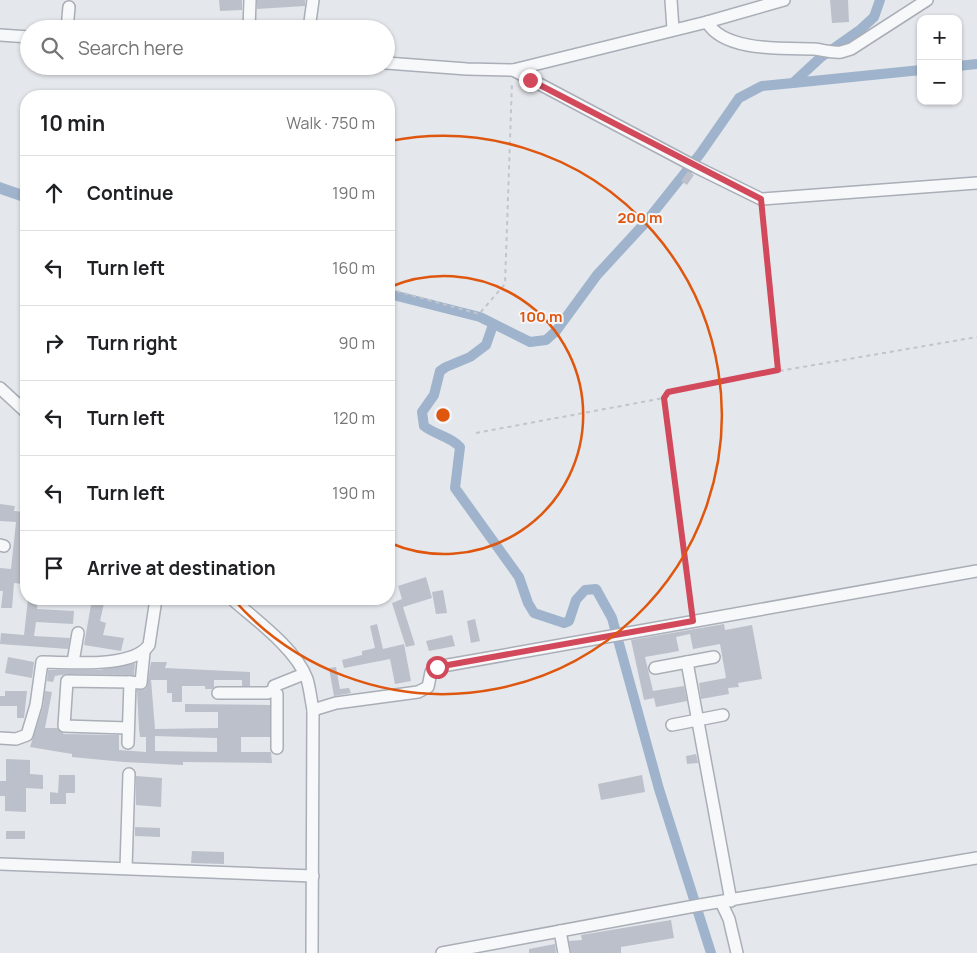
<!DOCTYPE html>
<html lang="en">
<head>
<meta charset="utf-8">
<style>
	:root { --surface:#fff; --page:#f6f6f6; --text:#202124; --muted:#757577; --line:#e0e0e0 }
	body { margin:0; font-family:Manrope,sans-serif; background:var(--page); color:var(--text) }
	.controls { position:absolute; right:15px; top:15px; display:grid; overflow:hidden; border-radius:10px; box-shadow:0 1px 4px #0004 }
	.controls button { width:45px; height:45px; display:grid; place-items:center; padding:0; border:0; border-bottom:1px solid var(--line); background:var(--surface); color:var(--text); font:25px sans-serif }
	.stop { position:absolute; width:15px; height:15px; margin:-11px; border:4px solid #d1495b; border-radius:50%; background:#fff }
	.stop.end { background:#d1495b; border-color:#fff; box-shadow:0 1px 5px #0008 }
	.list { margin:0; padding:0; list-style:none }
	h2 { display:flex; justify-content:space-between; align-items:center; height:65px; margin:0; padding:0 20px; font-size:21px }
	h2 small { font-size:16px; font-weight:400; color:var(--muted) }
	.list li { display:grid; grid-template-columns:32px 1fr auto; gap:15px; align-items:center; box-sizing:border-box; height:75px; padding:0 20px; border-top:1px solid var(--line) }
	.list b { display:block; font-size:19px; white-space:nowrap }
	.list em { font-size:16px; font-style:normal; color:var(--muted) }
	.icon { flex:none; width:28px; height:28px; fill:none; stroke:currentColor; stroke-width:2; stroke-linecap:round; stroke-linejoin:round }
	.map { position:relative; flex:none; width:977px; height:953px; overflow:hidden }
	.search { position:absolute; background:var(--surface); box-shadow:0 1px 4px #0004; left:20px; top:20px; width:375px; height:55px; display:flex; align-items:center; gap:12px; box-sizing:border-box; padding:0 18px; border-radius:28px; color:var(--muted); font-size:19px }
	.panel { position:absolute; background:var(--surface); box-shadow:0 1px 4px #0004; left:20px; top:90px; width:375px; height:515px; border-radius:20px }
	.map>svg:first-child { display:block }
	.water { fill:#9fb4cc }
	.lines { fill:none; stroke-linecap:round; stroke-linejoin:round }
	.canal { stroke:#9fb4cc; stroke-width:10 }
	.building { fill:#bbc0ca; fill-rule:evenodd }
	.minor-casing { stroke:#a9aeb7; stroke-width:14 }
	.path { stroke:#c2c5cb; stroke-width:2; stroke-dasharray:4 4; stroke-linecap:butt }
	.minor { stroke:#f7f8fa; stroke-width:11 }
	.route { stroke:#d1495b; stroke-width:6 }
	.ring { fill:none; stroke:#df570f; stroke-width:2.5 }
	.centre { fill:#df570f; stroke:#f4f6f9; stroke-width:2.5 }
	.ring-label { font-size:15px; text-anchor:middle; font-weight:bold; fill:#df570f; stroke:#f4f6f9; stroke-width:4; stroke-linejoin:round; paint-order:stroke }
</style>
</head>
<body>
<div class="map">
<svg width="977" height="953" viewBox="0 0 977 953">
	<rect width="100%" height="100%" fill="#e4e7ec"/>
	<polygon class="water" points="0,182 26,191 26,203 0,194"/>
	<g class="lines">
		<g class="canal">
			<polyline points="958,66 977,64"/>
			<polyline points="793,83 921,70"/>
			<polyline points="389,294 480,317 530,342 546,340 556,331 597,275 645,223 700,154 739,98 762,86 793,83 820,58 861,29 874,17 880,0"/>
			<path d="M 493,325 L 486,345 L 470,357 L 446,367 L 440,371 L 434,395 L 422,412 L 424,426 C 435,435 450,436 460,447 L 455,488 L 519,577 L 528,603 L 534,613 L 564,623 L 569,621 L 576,600 L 585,590 L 596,589 L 612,618 L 659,789 L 711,953"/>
		</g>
	</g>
	<g class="building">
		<polygon points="219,0 242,0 242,10 220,11"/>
		<polygon points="257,0 305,0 305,6 257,9"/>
		<polygon points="830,0 848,0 849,22 832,23"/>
		<polygon points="688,171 694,175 687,185 681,181"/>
		<polygon points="0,504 15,506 14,511 26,512 26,547 22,584 14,583 12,608 1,608 3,591 0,591 0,568 11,569 16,522 0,521"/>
		<polygon points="426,577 432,598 403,607 415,645 406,647 392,603 402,599 398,586"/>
		<polygon points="443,590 447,613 436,614 432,592"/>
		<polygon points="28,599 38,599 37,609 74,611 73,624 36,622 34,636 70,638 68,649 0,644 1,633 24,635"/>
		<polygon points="92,599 105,599 100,621 106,623 103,635 124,638 121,651 84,645"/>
		<polygon points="475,619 480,641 471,643 467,621"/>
		<polygon points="377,624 383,649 404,644 411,681 395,684 390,659 344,668 342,660 362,655 362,651 375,648 370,626"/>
		<polygon points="724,624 725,630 752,625 762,679 738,683 739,687 728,688 729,694 701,699 699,683 726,678 720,644 693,649 690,634 676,637 679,651 645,657 653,691 684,686 687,701 656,707 654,698 644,700 631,640"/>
		<polygon points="452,635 455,646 429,651 426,641"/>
		<polygon points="8,657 34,662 32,678 5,673"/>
		<path d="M 151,662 L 167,662 L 165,668 L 250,672 L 250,686 L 242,686 L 242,680 L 214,680 L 214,687 L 212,689 L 205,689 L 205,686 L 182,686 L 182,702 L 172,702 L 172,693 L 167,693 L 167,680 L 151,680 L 155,729 L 218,728 L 218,712 L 185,712 L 185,704 L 270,705 L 270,737 L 241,737 L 241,752 L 271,752 L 272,763 L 183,762 L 183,765 L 124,762 L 72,757 L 72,754 L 30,747 L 43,707 L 45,691 L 52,692 L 45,728 L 57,728 L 64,734 L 119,735 L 119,750 L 146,752 L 146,737 L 140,737 L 139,729 L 137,690 L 144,690 L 147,687 ZM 155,736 L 217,738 L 217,752 L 155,751 Z"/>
		<polygon points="135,663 134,675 67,674 55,676 53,682 47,681 48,670 99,670"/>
		<polygon points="336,667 340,689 349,688 351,693 334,696 329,668"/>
		<polygon points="5,691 27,691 24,718 17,718 17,706 0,706 0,696 5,696"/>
		<polygon points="696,754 698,763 687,764 686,756"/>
		<polygon points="6,759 30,760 30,774 43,775 43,789 26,788 26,812 5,811 5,796 0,796 0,781 6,781"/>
		<polygon points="59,775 75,775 75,793 66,793 66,804 50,804 50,792 58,793"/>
		<polygon points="642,775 645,792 601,800 598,784"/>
		<polygon points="136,776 162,778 161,807 136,805"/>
		<polygon points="135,827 160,828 160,837 135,836"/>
		<rect x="6" y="831" width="19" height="8"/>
		<polygon points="192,851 224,852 224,864 191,863"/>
		<polygon points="671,920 674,938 621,947 621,953 571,953 569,941 582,940 581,935"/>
		<polygon points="555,944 556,953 529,953 529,949"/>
	</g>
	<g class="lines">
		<g class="minor-casing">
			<g id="minor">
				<polyline points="671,0 673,29"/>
				<path d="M 707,22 C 724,52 784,48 814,49 C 824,50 831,53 841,52 L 851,49 L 927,0"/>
				<polyline points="67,29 69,7"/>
				<polyline points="249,29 250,0"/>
				<polyline points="309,29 313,0"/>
				<polyline points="0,35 29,37"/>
				<polyline points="386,63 467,69 513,70 707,22 784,0"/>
				<polyline points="513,70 696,167 761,199 977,183"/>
				<polyline points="0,388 26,412"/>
				<polyline points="0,545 4,546"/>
				<path d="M 232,599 C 256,620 296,649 307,679 C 310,689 311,700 313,710 L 312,953"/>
				<polyline points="73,662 78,633"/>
				<polyline points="687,662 731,901"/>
				<polyline points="655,668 714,657"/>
				<polyline points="273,691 277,694 277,748"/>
				<polyline points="218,693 267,693 273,691 274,686 304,674"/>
				<polyline points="313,710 336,703 418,692 428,687 431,672 437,667 977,571"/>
				<polyline points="672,725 723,715"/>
				<polyline points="128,728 64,726 67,681 130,682"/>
				<path d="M 0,738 L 16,739 L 27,735 L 36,705 L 42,662 C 68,662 132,669 149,645 L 156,599"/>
				<polyline points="128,743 130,682 141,683 144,652"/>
				<polyline points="0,864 313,876"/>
				<polyline points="126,868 129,774"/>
				<polyline points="721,902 729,919 737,953"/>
				<polyline points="560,931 564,953"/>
				<polyline points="442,953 700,905 977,858"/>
			</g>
		</g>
		<g class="path">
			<polyline points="762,209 778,371"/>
			<polyline points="389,289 479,314 505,284 512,82"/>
			<polyline points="664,398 692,612"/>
			<polyline points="476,433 664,398 668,392 686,387 977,337"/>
		</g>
		<use href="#minor" class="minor"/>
	</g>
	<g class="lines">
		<polyline class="route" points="437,667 693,621 664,398 668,392 778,370 761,199 530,80"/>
	</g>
	<g class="ring">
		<path d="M390 287A139 139 0 1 1 390 543"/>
		<path d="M390 141A279 279 0 1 1 234 600"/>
	</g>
	<circle cx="443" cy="415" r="8" class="centre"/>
	<g class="ring-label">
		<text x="640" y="223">200 m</text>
		<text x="541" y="322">100 m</text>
	</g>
</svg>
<div class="controls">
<button>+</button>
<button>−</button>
</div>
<div class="stop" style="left:437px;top:667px"></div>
<div class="stop end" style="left:530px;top:80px"></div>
<div class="search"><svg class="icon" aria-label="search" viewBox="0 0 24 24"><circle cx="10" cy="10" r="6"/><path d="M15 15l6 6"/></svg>Search here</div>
<section class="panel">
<h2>10 min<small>Walk · 750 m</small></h2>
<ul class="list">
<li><svg class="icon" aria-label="ahead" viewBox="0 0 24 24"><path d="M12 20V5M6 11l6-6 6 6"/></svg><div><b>Continue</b></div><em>190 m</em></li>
<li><svg class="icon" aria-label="left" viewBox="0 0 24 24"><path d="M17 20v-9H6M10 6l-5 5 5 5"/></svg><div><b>Turn left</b></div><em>160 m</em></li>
<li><svg class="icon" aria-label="right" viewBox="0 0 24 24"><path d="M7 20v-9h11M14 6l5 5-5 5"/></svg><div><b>Turn right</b></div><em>90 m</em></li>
<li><svg class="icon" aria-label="left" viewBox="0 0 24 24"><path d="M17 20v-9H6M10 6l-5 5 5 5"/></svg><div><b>Turn left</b></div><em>120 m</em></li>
<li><svg class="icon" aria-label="left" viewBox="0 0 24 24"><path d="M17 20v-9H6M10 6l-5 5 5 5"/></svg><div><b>Turn left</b></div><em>190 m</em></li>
<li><svg class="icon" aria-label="arrive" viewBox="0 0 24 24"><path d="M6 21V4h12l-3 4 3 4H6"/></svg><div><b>Arrive at destination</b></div></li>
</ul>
</section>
</div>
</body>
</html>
